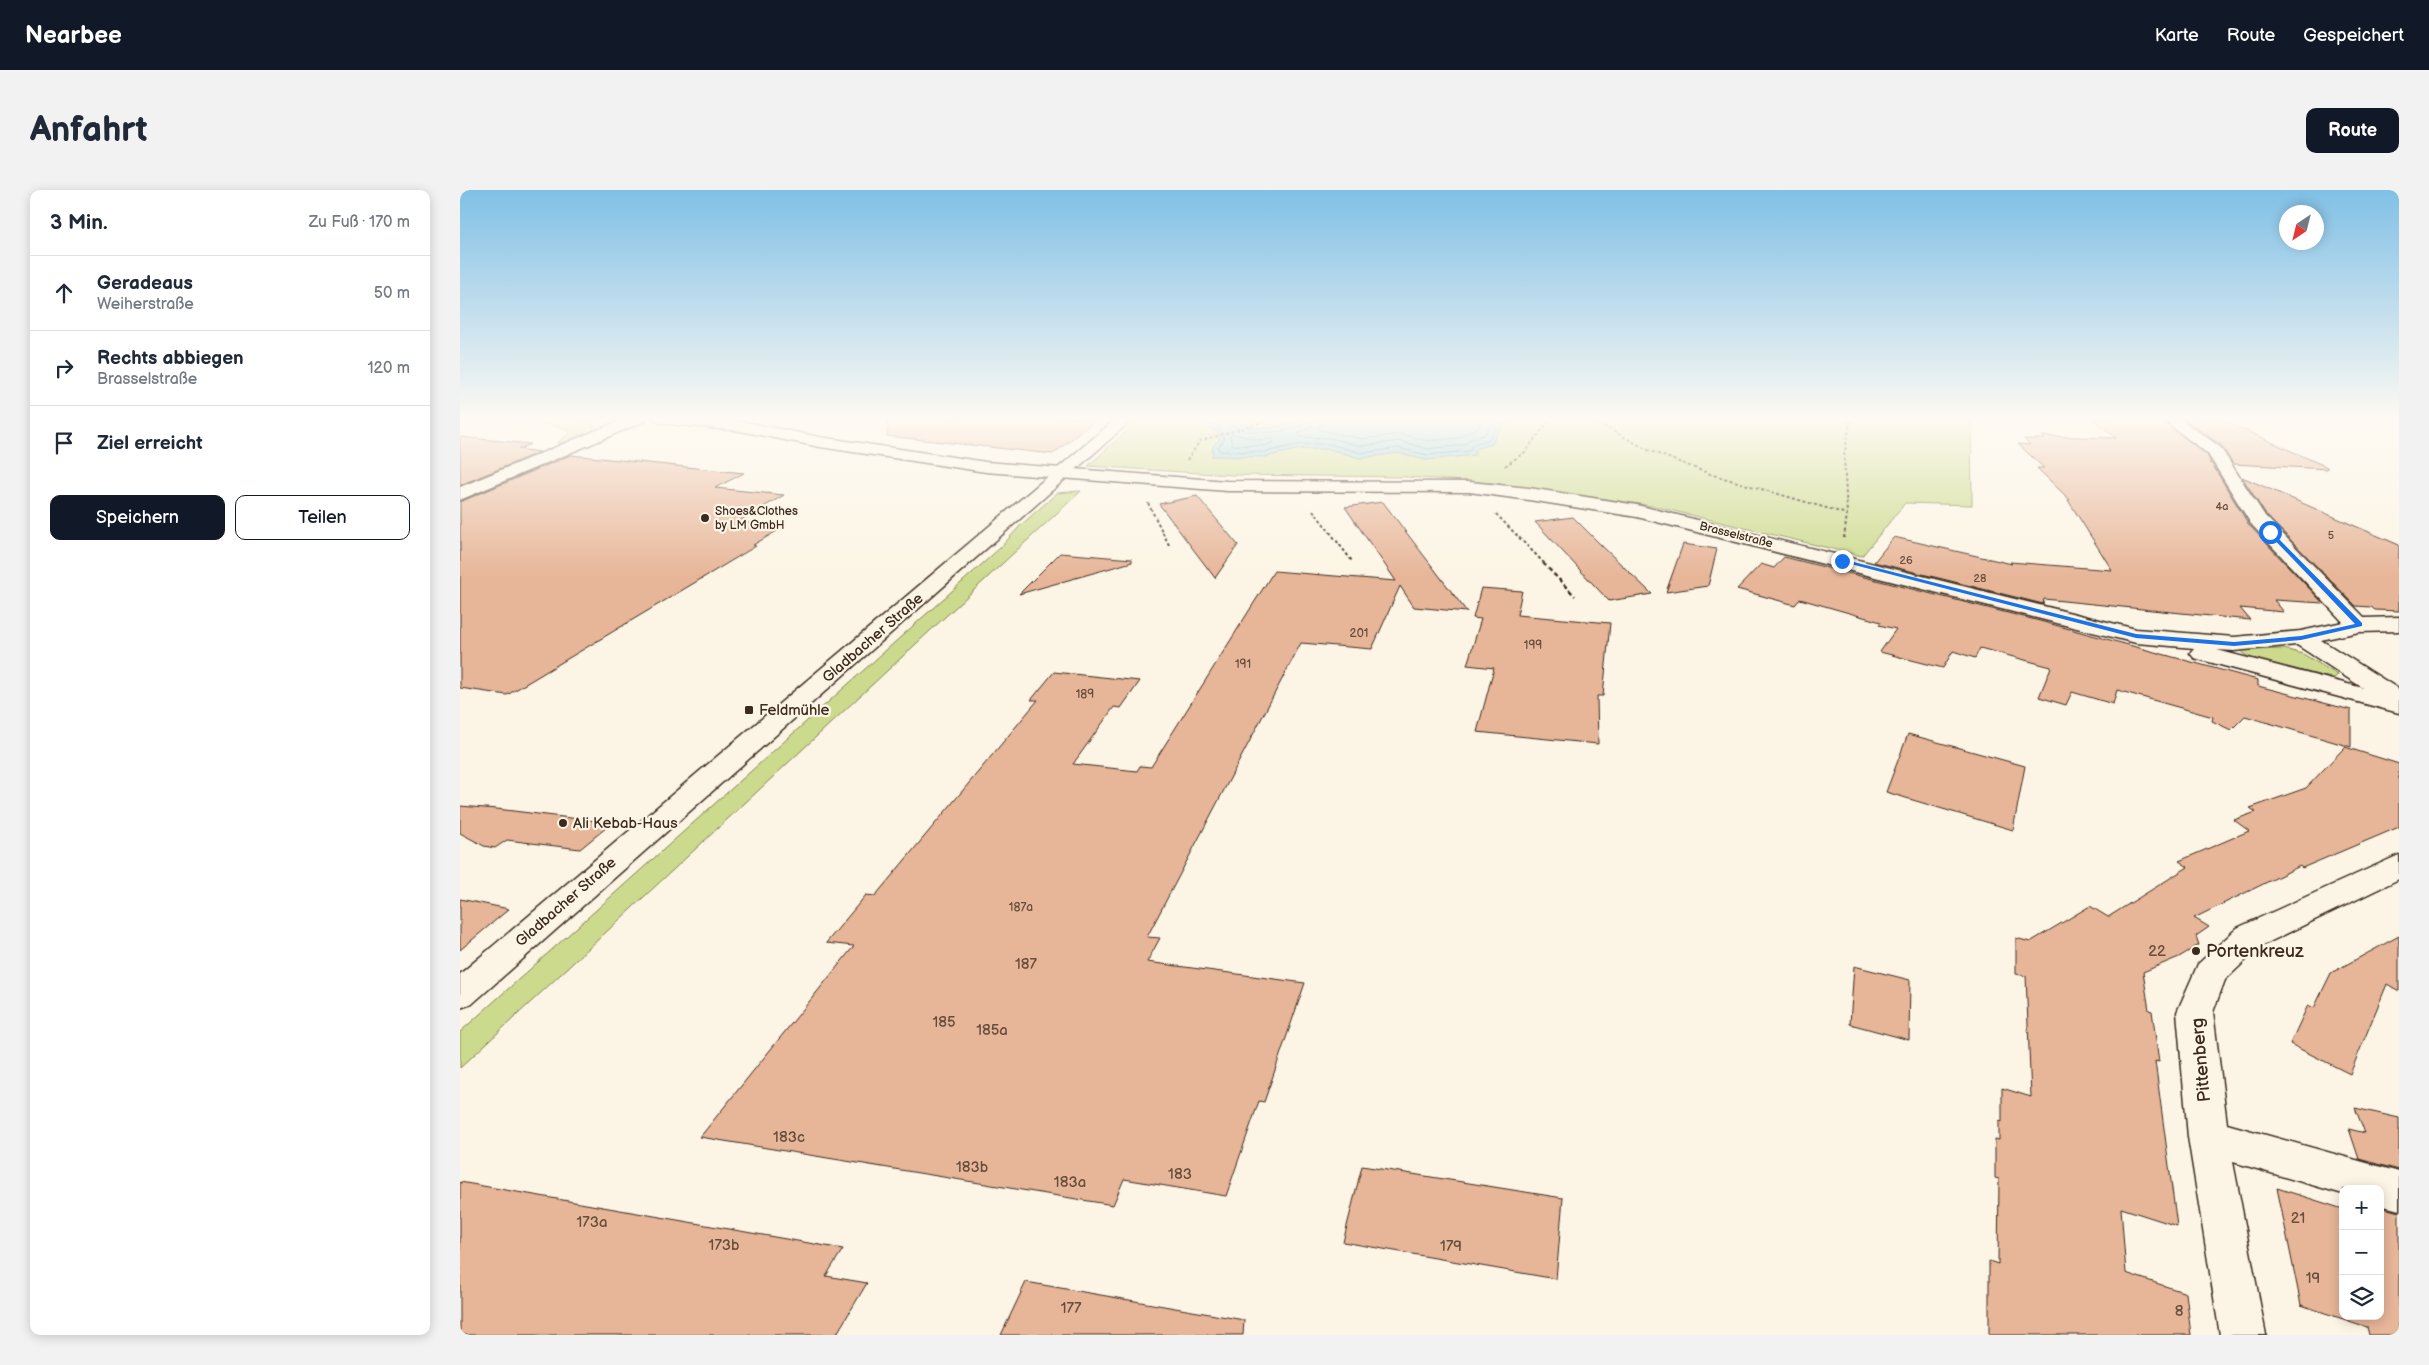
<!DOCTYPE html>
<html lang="de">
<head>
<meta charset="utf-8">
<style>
	:root { --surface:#fff; --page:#f2f2f3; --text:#1f2937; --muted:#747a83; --line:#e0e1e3; --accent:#111827 }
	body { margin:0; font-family:"Balsamiq Sans",sans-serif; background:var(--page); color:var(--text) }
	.controls { position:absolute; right:15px; bottom:15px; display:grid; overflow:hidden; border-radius:10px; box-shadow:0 2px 12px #0003 }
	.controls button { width:45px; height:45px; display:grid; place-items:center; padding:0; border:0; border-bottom:1px solid var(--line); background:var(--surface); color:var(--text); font:25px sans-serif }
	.compass { position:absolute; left:1819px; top:15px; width:45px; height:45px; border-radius:50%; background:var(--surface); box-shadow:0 2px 12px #0003; rotate:215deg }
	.stop { position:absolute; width:15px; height:15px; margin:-11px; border:4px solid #1a73e8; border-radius:50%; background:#fff }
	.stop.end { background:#1a73e8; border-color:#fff; box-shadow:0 1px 5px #0008 }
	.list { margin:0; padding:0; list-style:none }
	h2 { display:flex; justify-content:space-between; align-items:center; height:65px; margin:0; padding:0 20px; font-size:21px }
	h2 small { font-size:16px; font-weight:400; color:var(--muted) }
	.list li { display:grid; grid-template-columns:32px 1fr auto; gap:15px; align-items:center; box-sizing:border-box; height:75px; padding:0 20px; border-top:1px solid var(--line) }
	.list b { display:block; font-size:19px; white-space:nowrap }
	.list p { margin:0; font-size:16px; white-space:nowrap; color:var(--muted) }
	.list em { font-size:16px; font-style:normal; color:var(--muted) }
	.actions { display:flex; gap:10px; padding:15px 20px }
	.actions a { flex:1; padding:11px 0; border:1px solid var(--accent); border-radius:10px; text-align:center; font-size:18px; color:var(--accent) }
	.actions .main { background:var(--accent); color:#fff }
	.icon { flex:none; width:28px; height:28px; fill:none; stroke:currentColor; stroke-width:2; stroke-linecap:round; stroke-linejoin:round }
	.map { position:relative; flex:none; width:1939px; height:1145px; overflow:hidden; border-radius:10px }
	header { display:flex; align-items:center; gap:30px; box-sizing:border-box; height:70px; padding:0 25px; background:var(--accent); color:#fff }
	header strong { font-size:24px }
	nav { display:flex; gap:28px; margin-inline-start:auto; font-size:18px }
	.intro { display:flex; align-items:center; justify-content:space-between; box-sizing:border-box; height:120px; padding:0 30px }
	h1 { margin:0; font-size:35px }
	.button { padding:12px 22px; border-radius:10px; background:var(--accent); color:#fff; font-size:18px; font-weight:700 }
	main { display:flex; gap:30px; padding:0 30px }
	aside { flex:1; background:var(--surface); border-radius:10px; box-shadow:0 2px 12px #0003 }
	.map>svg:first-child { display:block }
	.green { fill:#ccda8d; stroke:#848256 }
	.water { fill:#85d1e4; stroke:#678e95 }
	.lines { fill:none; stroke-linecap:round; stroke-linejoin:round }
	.shore { stroke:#596d6d; stroke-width:1 }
	.building { fill:#e7b598; stroke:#3b2a1e }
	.street-casing { stroke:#3b2a1e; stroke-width:3 }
	.secondary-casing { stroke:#3b2a1e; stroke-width:3 }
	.path-far1 { stroke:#3b2a1e; stroke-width:2; stroke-dasharray:3 2.5; stroke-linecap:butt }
	.path { stroke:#3b2a1e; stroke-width:2.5; stroke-dasharray:4.5 3; stroke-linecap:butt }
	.street { fill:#fcf5e5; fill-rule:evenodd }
	.secondary { fill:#fcf5e5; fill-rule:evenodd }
	.route { fill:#1a73e8 }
	.poi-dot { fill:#3b2a1e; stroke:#fcf5e5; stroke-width:2 }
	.labels { text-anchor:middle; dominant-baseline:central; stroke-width:4.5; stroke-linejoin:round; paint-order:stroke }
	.far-number-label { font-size:11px; fill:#664d3c }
	.far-poi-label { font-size:12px; fill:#3b2a1e; stroke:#fcf5e5; text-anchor:start }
	.far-street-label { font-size:12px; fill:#3b2a1e; stroke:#fcf5e5 }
	.number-label { font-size:12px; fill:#664d3c }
	.street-label { font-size:15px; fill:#3b2a1e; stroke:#fcf5e5 }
	.poi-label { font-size:15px; fill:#3b2a1e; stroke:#fcf5e5; text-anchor:start }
	.near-number-label { font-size:15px; fill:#664d3c }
	.near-poi-label { font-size:18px; fill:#3b2a1e; stroke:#fcf5e5; text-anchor:start }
	.near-street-label { font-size:18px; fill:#3b2a1e; stroke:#fcf5e5 }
</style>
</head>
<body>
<header>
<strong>Nearbee</strong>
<nav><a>Karte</a><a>Route</a><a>Gespeichert</a></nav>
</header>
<div class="intro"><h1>Anfahrt</h1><a class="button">Route</a></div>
<main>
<aside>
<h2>3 Min.<small>Zu Fuß · 170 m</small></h2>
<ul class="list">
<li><svg class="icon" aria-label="ahead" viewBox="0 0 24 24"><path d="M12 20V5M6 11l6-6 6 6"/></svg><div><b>Geradeaus</b><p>Weiherstraße</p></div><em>50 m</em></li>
<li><svg class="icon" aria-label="right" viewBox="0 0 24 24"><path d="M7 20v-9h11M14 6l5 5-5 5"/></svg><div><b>Rechts abbiegen</b><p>Brasselstraße</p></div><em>120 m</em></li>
<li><svg class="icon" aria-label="arrive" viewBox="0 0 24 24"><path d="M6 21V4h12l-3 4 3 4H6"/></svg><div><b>Ziel erreicht</b></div></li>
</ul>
<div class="actions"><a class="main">Speichern</a><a>Teilen</a></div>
</aside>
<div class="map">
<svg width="1939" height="1145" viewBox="0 0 1939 1145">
	<rect width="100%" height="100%" fill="#fcf5e5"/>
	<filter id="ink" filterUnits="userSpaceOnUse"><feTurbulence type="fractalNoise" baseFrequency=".02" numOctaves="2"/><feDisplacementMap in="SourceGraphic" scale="10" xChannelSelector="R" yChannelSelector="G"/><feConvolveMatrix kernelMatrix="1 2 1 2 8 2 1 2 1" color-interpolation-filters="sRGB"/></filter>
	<g filter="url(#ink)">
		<g class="green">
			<polygon points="52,228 100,228 133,232 134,242 113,252 97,253 110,243 102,237"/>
			<polygon points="681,228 746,228 742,233 758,243 759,250 753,256 805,267 840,259 869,259 900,268 938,263 966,270 1032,254 1036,245 1051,228 1511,228 1512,315 1445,313 1402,366 1193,316 1036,293 946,287 772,285 628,276"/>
			<path d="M 773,228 L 848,228 C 821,237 797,244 771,230 Z"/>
			<polygon points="621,301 557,360 0,878 0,842 540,358 560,336 597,303"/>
			<polygon points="1824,459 1843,464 1878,485 1874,488 1862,486 1789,467 1782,463 1782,460"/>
		</g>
		<path class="water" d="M 746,228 L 773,228 L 771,230 C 797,244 821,237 848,228 L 1051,228 L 1036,245 L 1032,254 L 1015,259 L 1015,265 L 966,270 L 938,263 L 900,268 L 869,259 L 840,259 L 805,267 L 752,266 L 753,256 L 759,250 L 758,243 L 742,233 Z"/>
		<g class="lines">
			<g class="shore">
				<polyline points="750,228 750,233 762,242 764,250 758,258 760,261 805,262 841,254 870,254 901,263 938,258 967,265 1009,261 1013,254 1028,250 1044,228"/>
				<path d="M 767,228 L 768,234 C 793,246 817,244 843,235 L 847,228"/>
				<polyline points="853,228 851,236 839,243 840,247 870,248 901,256 940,251 968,259 1004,255 1010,249 1024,245 1036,228"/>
				<polyline points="861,228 859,238 861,240 902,249 941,244 968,251 1000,248 1007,242 1018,238 1026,228"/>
				<polygon points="773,244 799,250 812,249 814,252 804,256 772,255 770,246"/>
			</g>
		</g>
		<g class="building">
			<polygon points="428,228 638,228 593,264 427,246"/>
			<polygon points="1632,228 1699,228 1747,265 1751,273 1749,273 1752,274 1789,335 1863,413 1814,410 1824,422 1780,418 1790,430 1584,409 1583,414 1414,372 1434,347 1552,374 1550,372 1652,380 1608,310 1610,310 1577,278 1584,278 1558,254 1570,255 1564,249 1585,249 1582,246 1656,248"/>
			<polygon points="1722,228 1758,228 1867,277 1867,279 1773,274 1761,255"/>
			<polygon points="0,247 71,254 58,259 80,262 0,295"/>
			<polygon points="111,265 284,283 255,298 324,305 278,332 324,337 293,355 296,356 47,505 0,498 0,312"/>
			<polygon points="1782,287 1939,355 1939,421 1915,420 1911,417 1896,416 1806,325"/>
			<polygon points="737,306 778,355 755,388 699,314"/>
			<polygon points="923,312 1007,422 954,417 940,396 912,459 841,453 687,747 700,748 687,772 845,793 804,912 799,911 766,1006 664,989 653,1015 240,947 394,756 366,753 406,705 415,706 578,510 571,510 594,482 680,491 661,518 654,517 613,574 677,581 680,576 691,577 814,381 936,391 885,317"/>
			<polygon points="1113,327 1142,356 1192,404 1149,411 1075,332"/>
			<polygon points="1223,354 1257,359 1248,396 1206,402"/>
			<polygon points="600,363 672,369 672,372 559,404"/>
			<polygon points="1324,367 1580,431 1798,490 1798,496 1891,520 1891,557 1785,526 1771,540 1752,531 1753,527 1657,500 1653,514 1612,502 1606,515 1579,507 1591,477 1520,458 1515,468 1493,461 1483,478 1420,462 1436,439 1419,435 1421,432 1340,409 1335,415 1277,399 1301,374 1314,378"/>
			<polygon points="1021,398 1062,401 1057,425 1150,433 1143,506 1137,506 1138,554 1017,542 1034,478 1007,475 1021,429 1013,428"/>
			<polygon points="1448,544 1565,576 1553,640 1426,602"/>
			<polygon points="1885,557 1939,574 1939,637 1842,678 1840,676 1734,728 1749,737 1736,746 1739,755 1719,767 1683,782 1689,820 1692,821 1699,872 1695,871 1717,1036 1661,1018 1666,1083 1726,1103 1731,1145 1529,1145 1529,1071 1538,1074 1539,989 1535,988 1535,949 1539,950 1539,931 1542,932 1542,898 1571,907 1566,786 1556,784 1556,748 1570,752 1630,716 1648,727 1728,677 1719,671 1789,641 1774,630 1796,622 1790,618 1846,598"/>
			<polygon points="0,616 37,619 152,633 120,659 47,650 35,658 24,656 0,643"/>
			<polygon points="0,709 49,719 0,760"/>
			<polygon points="1939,746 1939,801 1927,794 1890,884 1830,854 1848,815 1854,818 1871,783"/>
			<polygon points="1394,776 1450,790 1449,850 1390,834"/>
			<polygon points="1895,918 1939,928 1939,980 1899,969 1889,939 1905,943"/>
			<polygon points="902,976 1103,1008 1096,1089 883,1052"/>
			<polygon points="0,992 383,1059 366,1086 407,1093 376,1145 0,1145"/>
			<polygon points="1817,998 1883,1019 1883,1126 1920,1126 1920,1017 1939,1022 1939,1145 1909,1145 1907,1137 1841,1115"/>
			<polygon points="566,1092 784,1130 783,1145 541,1145"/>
		</g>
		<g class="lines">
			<g class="street-casing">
				<g id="street">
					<polygon points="166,228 187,228 185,231 0,310 0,297"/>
					<path d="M 192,228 L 247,228 L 280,231 L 360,247 L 526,272 L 767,291 L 1009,292 L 1069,298 L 1177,315 L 1676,439 L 1774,447 L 1841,441 L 1883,432 L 1791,334 L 1748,264 L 1701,228 L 1719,228 L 1760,257 L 1805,326 L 1905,428 L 1939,427 L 1939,441 L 1899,442 L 1861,450 L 1937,498 L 1939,501 L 1939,523 L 1734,468 L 1730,463 L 1734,458 L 1676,453 L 1177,327 L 1069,310 L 1009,302 L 767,301 L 526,282 L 360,257 L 280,241 L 200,233 ZM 1837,455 L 1903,498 L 1757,460 L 1774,461 Z"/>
					<polygon points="1939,665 1939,689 1801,756 1765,790 1753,822 1767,934 1939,982 1939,1020 1920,1015 1920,999 1883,999 1883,1004 1773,972 1806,1145 1760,1145 1728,947 1717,822 1738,774 1777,738"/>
				</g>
			</g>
			<g class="secondary-casing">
				<polygon id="secondary" points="657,228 674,228 12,814 0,818 0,784"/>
			</g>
			<g class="path-far1">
				<polyline points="1129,228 1188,260 1250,284 1387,324"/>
				<polyline points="727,270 740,251 803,232 807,228"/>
				<polyline points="1045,276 1065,262 1091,228"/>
				<polyline points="688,313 709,355"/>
				<polyline points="853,320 892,371"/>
				<polyline points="1036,324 1085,374"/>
				<polyline points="1384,348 1387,324 1384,266 1391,228"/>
			</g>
			<polyline class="path" points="1083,373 1115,406"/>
			<use href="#street" class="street"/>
			<use href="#secondary" class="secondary"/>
		</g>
	</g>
	<linearGradient id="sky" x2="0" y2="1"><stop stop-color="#80c0e6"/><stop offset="0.59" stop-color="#fefaf3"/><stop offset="1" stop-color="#fefaf3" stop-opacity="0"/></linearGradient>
	<rect width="1939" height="388" fill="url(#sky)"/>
	<polygon class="route" points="1810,340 1902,433 1902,436 1841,450 1774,456 1676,448 1379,371 1382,369 1676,444 1774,452 1841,446 1895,434 1808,343"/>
	<g class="poi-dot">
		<circle cx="245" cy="328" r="5"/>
		<rect x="284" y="515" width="10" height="10" rx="2.5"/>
		<circle cx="103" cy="633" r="5"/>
		<circle cx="1736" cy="761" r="5"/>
	</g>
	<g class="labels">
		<g class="far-number-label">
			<text x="1762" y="316">4a</text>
			<text x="1871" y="345">5</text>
			<text x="1446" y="370">26</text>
			<text x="1520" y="388">28</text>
		</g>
		<g class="far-poi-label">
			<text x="255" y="321">Shoes&amp;Clothes<tspan x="255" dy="14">by LM GmbH</tspan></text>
		</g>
		<g class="far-street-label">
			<text transform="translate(1276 345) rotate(14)">Brasselstraße</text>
		</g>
		<g class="number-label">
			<text x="899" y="443">201</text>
			<text x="1073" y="455">199</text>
			<text x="783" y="474">191</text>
			<text x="625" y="504">189</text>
			<text x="561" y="717">187a</text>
		</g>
		<g class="street-label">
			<text transform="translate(413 448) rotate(-41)">Gladbacher Straße</text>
			<text transform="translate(106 712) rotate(-41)">Gladbacher Straße</text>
		</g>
		<g class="poi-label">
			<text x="299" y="520">Feldmühle</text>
			<text x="113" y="633">Ali Kebab-Haus</text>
		</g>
		<g class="near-number-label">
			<text x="1697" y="761">22</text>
			<text x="566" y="774">187</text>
			<text x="484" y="832">185</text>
			<text x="532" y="840">185a</text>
			<text x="329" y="947">183c</text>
			<text x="512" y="977">183b</text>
			<text x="720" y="984">183</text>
			<text x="610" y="992">183a</text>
			<text x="1838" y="1028">21</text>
			<text x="132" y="1032">173a</text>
			<text x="264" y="1055">173b</text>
			<text x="991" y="1056">179</text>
			<text x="1853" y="1088">19</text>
			<text x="611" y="1118">177</text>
			<text x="1719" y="1121">8</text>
		</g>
		<g class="near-poi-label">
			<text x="1746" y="761">Portenkreuz</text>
		</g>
		<g class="near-street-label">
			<text transform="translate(1741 870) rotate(-95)">Pittenberg</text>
		</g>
	</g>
</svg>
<div class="controls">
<button>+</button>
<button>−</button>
<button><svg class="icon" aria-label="layers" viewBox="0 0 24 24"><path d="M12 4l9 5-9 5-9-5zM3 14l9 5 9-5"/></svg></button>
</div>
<svg class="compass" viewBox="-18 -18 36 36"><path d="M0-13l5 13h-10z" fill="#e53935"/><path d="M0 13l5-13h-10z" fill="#747a83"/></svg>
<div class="stop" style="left:1810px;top:342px"></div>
<div class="stop end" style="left:1382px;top:371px"></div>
</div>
</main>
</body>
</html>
